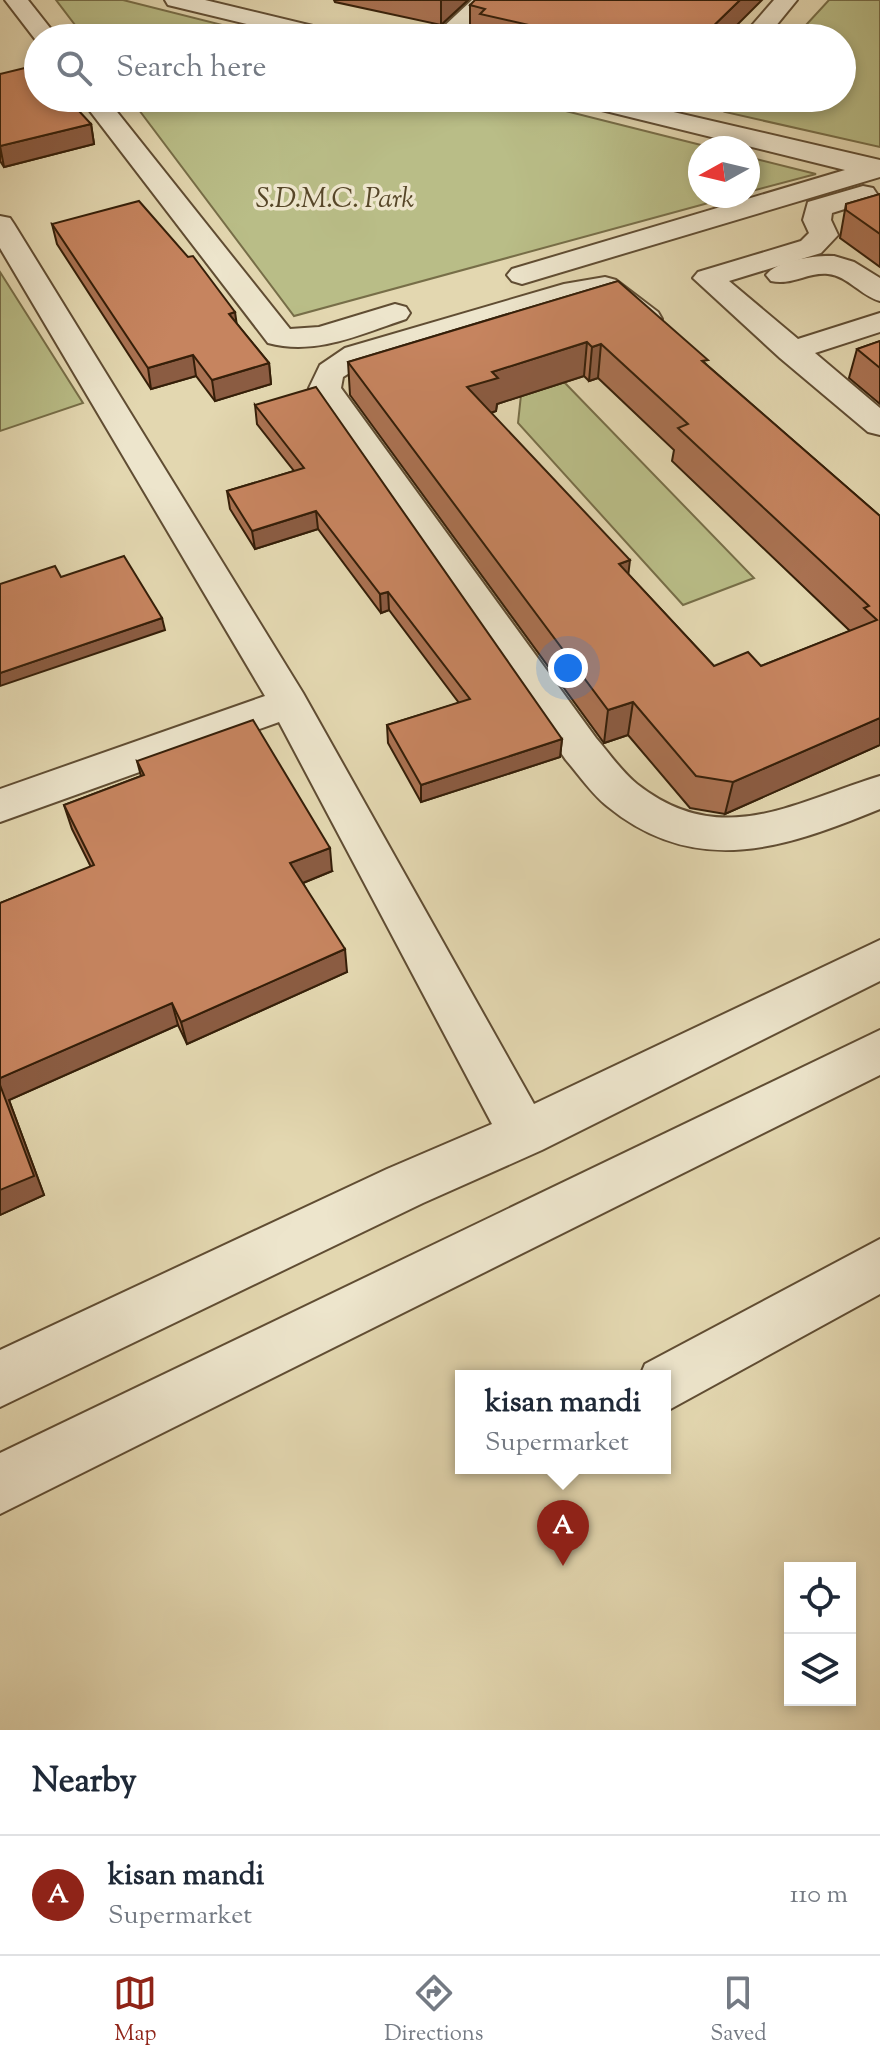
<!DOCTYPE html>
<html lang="en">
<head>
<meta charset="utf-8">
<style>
	:root { --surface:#fff; --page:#f6f6f7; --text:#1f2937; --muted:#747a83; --line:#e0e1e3; --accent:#8f2418 }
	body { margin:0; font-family:"Sorts Mill Goudy",serif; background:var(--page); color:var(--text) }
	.controls { position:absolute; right:24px; bottom:24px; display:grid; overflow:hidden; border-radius:0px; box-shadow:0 4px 12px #0003 }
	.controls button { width:72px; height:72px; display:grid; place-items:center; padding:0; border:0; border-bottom:2px solid var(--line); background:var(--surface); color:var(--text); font:40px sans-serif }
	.compass { position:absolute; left:688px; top:136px; width:72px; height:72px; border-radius:50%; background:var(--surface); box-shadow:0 4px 12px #0003; rotate:262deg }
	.you { position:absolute; left:568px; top:668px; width:28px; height:28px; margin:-20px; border:6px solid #fff; border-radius:50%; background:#1a73e8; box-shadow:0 0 0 12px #1a73e833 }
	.badge { display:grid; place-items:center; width:52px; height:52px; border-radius:50%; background:var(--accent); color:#fff; font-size:26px; font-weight:700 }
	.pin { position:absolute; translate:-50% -66px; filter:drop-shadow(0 2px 4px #0008) }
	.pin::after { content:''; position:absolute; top:42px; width:28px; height:24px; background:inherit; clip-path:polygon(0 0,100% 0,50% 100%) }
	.popup { position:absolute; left:455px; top:1370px; width:216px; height:104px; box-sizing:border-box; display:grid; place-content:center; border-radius:0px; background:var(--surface); filter:drop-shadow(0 2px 6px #0005); font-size:26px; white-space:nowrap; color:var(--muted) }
	.popup b { font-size:30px; color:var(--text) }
	.popup::after { content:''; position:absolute; left:50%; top:100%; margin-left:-16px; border:16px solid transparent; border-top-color:var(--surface) }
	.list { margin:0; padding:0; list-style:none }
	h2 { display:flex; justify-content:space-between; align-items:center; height:104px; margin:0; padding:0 32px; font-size:34px }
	h2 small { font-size:26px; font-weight:400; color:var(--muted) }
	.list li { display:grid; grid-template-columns:52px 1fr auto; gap:24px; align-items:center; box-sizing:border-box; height:120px; padding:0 32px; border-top:2px solid var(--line) }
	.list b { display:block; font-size:30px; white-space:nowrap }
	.list p { margin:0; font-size:26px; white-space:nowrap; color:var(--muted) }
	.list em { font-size:26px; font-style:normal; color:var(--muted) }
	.icon { flex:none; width:44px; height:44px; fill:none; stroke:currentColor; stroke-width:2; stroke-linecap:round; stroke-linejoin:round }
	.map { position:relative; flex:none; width:880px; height:1730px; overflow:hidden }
	.search { position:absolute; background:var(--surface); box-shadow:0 4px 12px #0003; left:24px; right:24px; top:24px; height:88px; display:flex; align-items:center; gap:20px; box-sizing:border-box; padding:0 28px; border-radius:44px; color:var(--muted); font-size:30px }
	.sheet { height:224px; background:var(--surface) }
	nav { display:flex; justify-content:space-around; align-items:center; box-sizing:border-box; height:112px; border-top:2px solid var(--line); background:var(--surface); font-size:22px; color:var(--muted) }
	nav a { display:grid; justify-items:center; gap:4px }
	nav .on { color:var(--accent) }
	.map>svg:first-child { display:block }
	.green { fill:#b9bd87; stroke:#776e48; stroke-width:2 }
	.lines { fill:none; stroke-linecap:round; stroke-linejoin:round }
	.minor-casing { stroke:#604d33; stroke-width:4 }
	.minor { fill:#ede5cc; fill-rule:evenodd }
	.wall { fill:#aa7252; stroke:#351f09; stroke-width:2; fill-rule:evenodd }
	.shaded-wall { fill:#8b5c42; stroke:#351f09; stroke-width:2 }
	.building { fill:#c6845f; stroke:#351f09; stroke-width:2; fill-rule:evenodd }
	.labels { text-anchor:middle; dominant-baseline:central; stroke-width:7; stroke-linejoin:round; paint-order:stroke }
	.far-park-label { font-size:28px; font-style:italic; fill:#564628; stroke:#ede5cc }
</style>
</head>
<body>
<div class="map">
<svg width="880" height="1730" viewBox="0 0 880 1730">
	<rect width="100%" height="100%" fill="#e3d7b0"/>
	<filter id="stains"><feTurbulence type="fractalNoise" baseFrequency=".0025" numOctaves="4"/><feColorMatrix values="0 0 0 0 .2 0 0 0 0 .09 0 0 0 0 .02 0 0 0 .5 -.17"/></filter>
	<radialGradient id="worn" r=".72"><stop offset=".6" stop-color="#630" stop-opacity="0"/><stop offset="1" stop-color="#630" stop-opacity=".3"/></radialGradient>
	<g class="green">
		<polygon points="56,0 123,0 274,38 85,38"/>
		<polygon points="829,0 880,0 880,147 725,112 738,98 842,98 842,38 794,38"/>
		<polygon points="130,98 514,98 713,148 700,148 700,196 734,196 294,316"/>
		<polygon points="748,157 816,174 748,192"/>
		<polygon points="0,272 83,403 0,431"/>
		<polygon points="564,382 754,578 683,605 518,423 521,395"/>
	</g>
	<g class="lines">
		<g class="minor-casing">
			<g id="minor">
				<polygon points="5,0 28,0 58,38 38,38 38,43"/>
				<polygon points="165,0 205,0 342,33 346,38 305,38 168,5"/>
				<polygon points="472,0 497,0 466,30 472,38 447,38 440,30"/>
				<polygon points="774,0 797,0 766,38 741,38"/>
				<path d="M 80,98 L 106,98 L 290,329 L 319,327 L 395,304 L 406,307 L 410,313 L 406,319 C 361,334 316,356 268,343 Z"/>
				<polygon points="569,98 613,98 880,160 880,177 532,281 522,284 512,281 507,275 512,269 845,170 573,103"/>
				<polygon points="863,186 873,188 877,194 873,200 832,213 831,220 838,235 821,253 729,281 798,339 880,313 880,332 815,353 880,408 880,435 868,432 780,358 693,278 698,272 801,241 809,233 803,220 808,202"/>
				<polygon points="0,216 10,218 14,224 303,693 534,1104 880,940 880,981 542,1150 423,1203 0,1407 0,1350 387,1169 492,1124 279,722 0,822 0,789 265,696 0,248"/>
				<path d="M 834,256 L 854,262 L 880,278 L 880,301 C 861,296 848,276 828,274 C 808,272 791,286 771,281 L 766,275 C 777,260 816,255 834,256 Z"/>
				<path d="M 605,277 L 616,280 L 658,312 L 662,319 L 658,326 C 634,331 617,310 599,296 L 578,299 L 367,362 L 343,377 L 341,388 L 596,738 C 609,753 621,771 637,784 C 721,850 792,803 880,776 L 880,809 C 785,848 696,879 607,806 C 591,793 579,775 566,760 L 309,388 L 320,365 L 345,348 L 564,284 Z"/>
				<polygon points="880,1030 880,1075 0,1514 0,1453"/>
				<polygon points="880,1239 880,1294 665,1412 665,1376 640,1376 645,1364"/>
			</g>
		</g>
		<use href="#minor" class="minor"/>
	</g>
	<g class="wall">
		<polygon points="334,0 468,0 441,25 335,2"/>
		<polygon points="470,5 724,38 479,38 480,33 470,30"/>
		<polygon points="0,74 91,124 94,144 4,167 0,161"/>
		<polygon points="880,194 880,267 840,238 846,204"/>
		<polygon points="52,224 236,323 269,363 271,384 215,401 196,376 151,389 57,244"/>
		<path d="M 618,281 L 707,365 L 880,516 L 880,745 L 725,814 L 690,808 L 628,735 L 604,743 L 350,395 L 348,362 ZM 584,376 L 589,381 L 598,378 L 674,450 L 672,461 L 850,631 L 761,666 L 714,666 L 628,574 L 491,413 L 496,411 L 497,404 Z"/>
		<polygon points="880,341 880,404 849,378 857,349"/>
		<polygon points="255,405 562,739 560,757 421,802 388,743 387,725 459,703 389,610 381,613 318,529 255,549 230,509 227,491 294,471 257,424"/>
		<polygon points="137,761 332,871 303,883 347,972 187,1044 178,1025 9,1100 44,1195 0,1215 0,903 91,867 72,829 64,805 141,776"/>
	</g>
	<g class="shaded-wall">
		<polygon points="441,0 468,0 441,25"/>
		<polygon points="740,0 762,0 724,38 701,38"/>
		<polygon points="91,124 94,144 4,167 0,146"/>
		<polygon points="235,312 238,333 229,314"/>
		<polygon points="587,342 584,376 497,404 496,411 466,421 467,387 492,372"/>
		<polygon points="601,344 598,378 589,381 592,347"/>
		<polygon points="193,355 196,376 151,389 148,368"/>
		<polygon points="269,363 271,384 215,401 212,380"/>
		<polygon points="316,511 318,529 255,549 252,531"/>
		<polygon points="630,560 626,594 619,564"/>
		<polygon points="388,592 389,610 381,613 380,594"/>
		<polygon points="162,618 165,630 0,686 0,673"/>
		<polygon points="633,702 628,735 604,743 608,710"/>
		<polygon points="880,718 880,745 725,814 733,782"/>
		<polygon points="562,739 560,757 421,802 421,785"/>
		<polygon points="330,848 332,871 293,887 290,863"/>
		<polygon points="345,949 347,972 187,1044 181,1022"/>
		<polygon points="172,1003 178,1025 9,1100 44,1195 0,1215 0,1078"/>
	</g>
	<g class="building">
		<polygon points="475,0 740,0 701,38 586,38 480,14 485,9 470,5"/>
		<polygon points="37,65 38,98 67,98 91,124 0,146 0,74"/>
		<polygon points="880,194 880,234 846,210 846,204"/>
		<polygon points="139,201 188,257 193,256 235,312 229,314 269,363 212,380 193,355 148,368 52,224"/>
		<path d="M 618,281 L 708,360 L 702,361 L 880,516 L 880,718 L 733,782 L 696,776 L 633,702 L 608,710 L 348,362 ZM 587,342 L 592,347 L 601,344 L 688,424 L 678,428 L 869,606 L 864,608 L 877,620 L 761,666 L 748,652 L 714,666 L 619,564 L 630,560 L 467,387 L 498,378 L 492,372 Z"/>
		<polygon points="880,341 880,368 857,349"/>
		<polygon points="316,387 562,739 421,785 387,725 470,699 388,592 380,594 316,511 252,531 227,491 304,468 255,405"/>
		<polygon points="124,556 162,618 0,673 0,584 55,566 61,577"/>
		<polygon points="253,720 330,848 290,863 345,949 181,1022 172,1003 0,1078 0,903 94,865 64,805 144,775 137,761"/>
		<polygon points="0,1085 34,1176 0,1190"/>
	</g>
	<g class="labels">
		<g class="far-park-label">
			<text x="335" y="200">S.D.M.C. Park</text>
		</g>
	</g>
	<rect width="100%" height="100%" filter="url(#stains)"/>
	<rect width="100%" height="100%" fill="url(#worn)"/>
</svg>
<div class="controls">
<button><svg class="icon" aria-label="locate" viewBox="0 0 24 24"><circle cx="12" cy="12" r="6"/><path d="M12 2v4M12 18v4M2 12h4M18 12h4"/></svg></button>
<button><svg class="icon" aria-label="layers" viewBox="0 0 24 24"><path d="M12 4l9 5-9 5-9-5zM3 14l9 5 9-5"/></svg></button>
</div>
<svg class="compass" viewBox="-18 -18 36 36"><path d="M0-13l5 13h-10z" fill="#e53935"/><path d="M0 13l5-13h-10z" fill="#747a83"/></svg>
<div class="you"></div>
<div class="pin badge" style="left:563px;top:1566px">A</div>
<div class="popup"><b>kisan mandi</b>Supermarket</div>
<div class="search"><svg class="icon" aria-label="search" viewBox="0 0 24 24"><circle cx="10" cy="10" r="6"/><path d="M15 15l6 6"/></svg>Search here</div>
</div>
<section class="sheet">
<h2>Nearby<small></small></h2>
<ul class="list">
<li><span class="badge">A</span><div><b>kisan mandi</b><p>Supermarket</p></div><em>110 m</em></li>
</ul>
</section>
<nav>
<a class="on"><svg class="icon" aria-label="map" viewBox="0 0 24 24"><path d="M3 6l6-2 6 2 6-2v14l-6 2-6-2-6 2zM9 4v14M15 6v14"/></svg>Map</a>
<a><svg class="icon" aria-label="directions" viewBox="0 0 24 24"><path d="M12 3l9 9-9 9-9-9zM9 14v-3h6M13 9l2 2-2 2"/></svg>Directions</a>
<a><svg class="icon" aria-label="saved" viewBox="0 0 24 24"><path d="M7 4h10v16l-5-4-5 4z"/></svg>Saved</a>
</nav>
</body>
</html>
